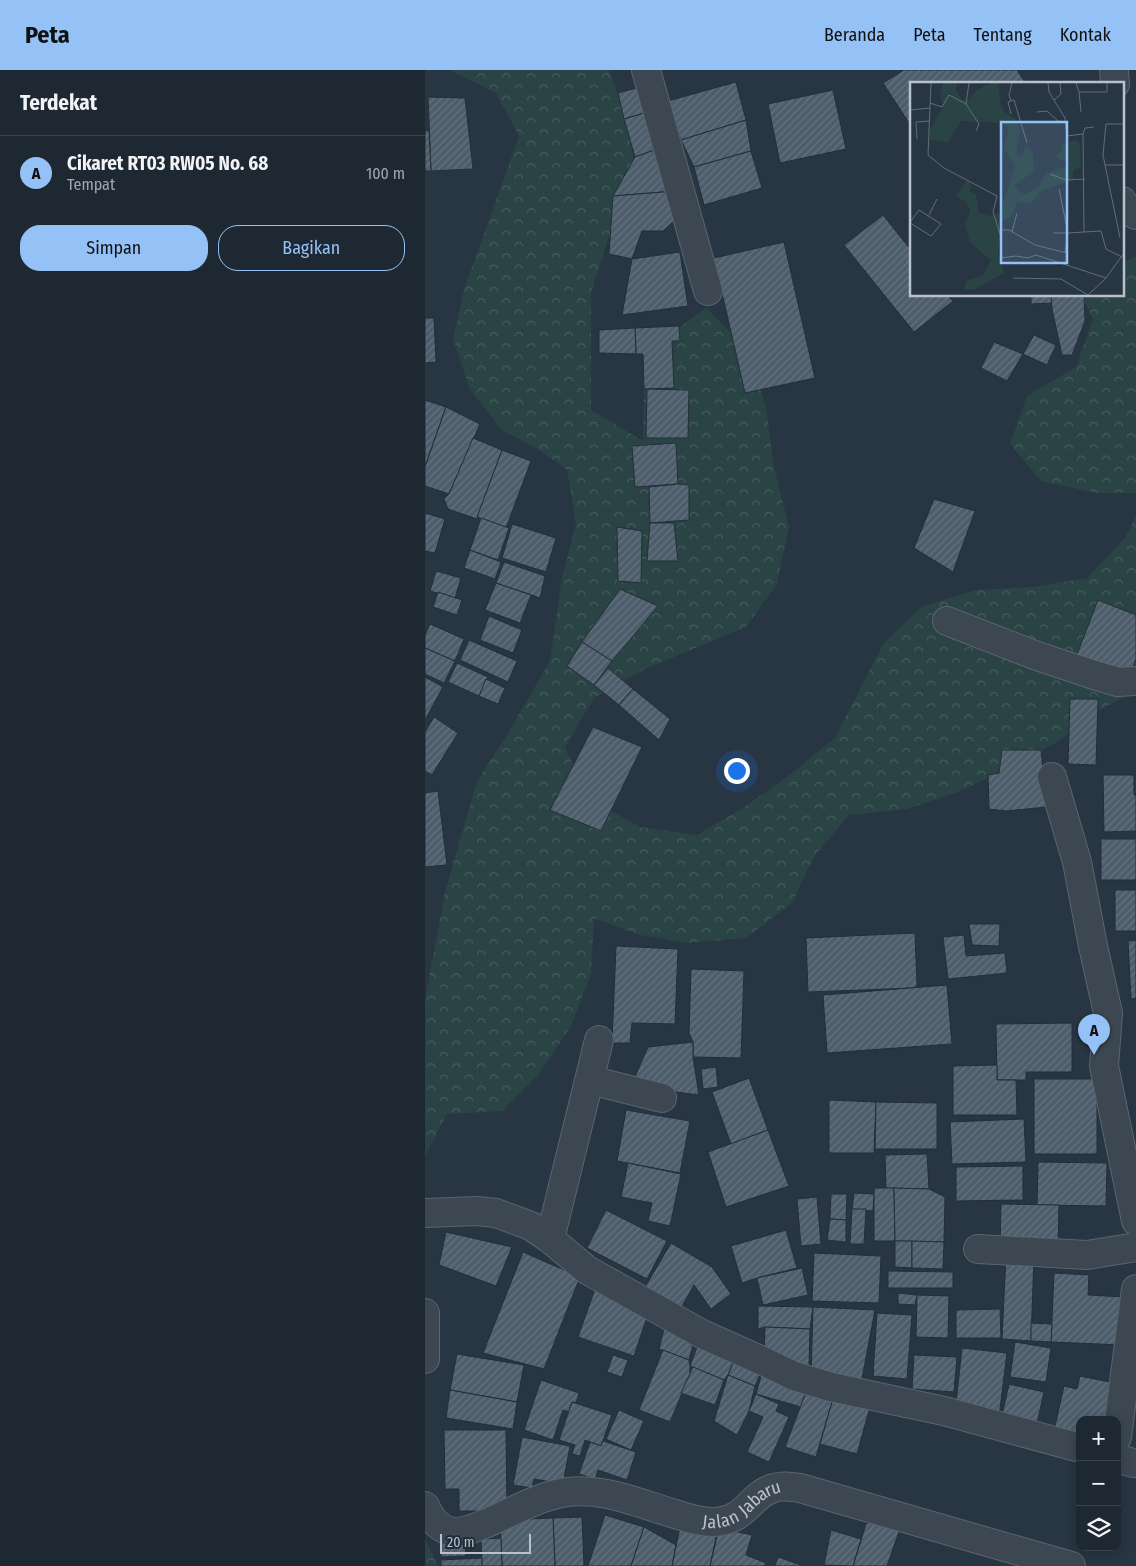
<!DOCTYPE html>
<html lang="id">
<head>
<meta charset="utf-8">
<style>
	:root { --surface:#1e2832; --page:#2b343e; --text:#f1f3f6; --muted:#a1a6ac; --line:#3c444d; --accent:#94c1f6 }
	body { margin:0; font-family:"Fira Sans Condensed",sans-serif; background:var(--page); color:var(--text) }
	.controls { position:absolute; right:15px; bottom:15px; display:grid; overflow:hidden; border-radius:10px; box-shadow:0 2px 12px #0003 }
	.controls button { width:45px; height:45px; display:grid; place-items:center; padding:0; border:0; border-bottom:1px solid var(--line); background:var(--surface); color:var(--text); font:25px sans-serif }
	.scale { position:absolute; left:15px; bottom:12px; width:91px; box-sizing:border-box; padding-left:5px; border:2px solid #b9c2cc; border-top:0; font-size:14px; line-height:18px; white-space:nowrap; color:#b9c2cc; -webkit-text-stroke:4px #212c38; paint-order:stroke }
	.you { position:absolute; left:311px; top:700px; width:18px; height:18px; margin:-12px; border:4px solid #fff; border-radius:50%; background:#1a73e8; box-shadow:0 0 0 8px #1a73e833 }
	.badge { display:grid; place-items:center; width:32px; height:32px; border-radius:50%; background:var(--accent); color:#111; font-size:16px; font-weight:700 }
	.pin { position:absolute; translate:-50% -41px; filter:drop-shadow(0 1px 2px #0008) }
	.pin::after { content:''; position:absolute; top:26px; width:18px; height:15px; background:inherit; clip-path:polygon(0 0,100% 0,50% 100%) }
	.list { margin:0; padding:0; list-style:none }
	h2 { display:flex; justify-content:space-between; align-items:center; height:65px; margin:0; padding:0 20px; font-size:21px }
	h2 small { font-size:16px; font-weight:400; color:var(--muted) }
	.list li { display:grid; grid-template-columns:32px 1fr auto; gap:15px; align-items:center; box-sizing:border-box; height:75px; padding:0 20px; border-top:1px solid var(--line) }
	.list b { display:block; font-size:19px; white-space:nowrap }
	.list p { margin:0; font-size:16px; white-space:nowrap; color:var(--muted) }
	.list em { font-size:16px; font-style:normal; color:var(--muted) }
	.actions { display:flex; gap:10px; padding:15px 20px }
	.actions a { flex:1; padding:11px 0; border:1px solid var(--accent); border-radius:20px; text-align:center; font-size:18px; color:var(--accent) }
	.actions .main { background:var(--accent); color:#111 }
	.icon { flex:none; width:28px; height:28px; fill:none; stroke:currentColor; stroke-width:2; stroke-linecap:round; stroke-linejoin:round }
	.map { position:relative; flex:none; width:711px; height:1496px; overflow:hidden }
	header { display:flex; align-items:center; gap:30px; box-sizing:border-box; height:70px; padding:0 25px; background:var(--accent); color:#111 }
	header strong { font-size:24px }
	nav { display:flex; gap:28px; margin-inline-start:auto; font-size:18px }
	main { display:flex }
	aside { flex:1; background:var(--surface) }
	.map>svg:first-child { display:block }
	.forest { fill:url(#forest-crowns) }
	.building { fill:url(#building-hatch); stroke:#232e3a }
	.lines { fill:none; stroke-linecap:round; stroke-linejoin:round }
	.minor-casing { stroke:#5a6570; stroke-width:30 }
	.minor { stroke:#3c4752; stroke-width:28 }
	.labels { text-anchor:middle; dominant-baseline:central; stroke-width:4; stroke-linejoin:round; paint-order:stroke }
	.street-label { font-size:18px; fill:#b9c2cc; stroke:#212c38 }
	.inset-road { fill:none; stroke:#626d7a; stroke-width:1 }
	.view { fill:#94c1f6; fill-opacity:0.15; stroke:#94c1f6; stroke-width:2.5 }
	.inset-edge { fill:none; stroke:#b9c2cc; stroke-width:2.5 }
</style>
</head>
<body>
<header>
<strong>Peta</strong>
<nav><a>Beranda</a><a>Peta</a><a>Tentang</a><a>Kontak</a></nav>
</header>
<main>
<aside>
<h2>Terdekat<small></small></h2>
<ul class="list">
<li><span class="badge">A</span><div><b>Cikaret RT03 RW05 No. 68</b><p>Tempat</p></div><em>100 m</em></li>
</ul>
<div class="actions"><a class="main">Simpan</a><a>Bagikan</a></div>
</aside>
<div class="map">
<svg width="711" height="1496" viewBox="0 0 711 1496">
	<defs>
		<pattern id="forest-crowns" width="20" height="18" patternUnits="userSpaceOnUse" patternTransform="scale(1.25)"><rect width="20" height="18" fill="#2a4344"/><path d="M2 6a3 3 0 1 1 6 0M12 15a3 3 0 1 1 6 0" fill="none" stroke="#475c5e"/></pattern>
		<pattern id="building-hatch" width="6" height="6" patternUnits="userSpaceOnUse" patternTransform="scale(1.25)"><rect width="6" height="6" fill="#4e5d6b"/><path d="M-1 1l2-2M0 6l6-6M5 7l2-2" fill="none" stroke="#65737f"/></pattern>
	</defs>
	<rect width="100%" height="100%" fill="#283543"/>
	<g class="forest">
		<path d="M 25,0 L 184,0 C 200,42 208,79 215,123 L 183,169 L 166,223 L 166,340 L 218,371 L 219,319 L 238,269 L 281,238 L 321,277 L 341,337 L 349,397 L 364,457 L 352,514 L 321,557 L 220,599 L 169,628 L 140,677 L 163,728 L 215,757 L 272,765 L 321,736 L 364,705 L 410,668 L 458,574 L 496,537 L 550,520 L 608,517 L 662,508 L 700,468 L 711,446 L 711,621 L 676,639 L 634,671 L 582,699 L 533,722 L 482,739 L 424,745 L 390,785 L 367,833 L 321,868 L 264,873 L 215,865 L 169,848 L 166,904 L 146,956 L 114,1004 L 77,1041 L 22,1044 L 0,1086 L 0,929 L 20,822 L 52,711 L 80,668 L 125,591 L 137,508 L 151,454 L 142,400 L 113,379 L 77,360 L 45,320 L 28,269 L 39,220 L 94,66 L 71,23 Z"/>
		<polygon points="711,187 711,423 671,423 616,411 585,374 602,326 651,297 668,249 656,225 697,225 697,192"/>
		<polygon points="0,1469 13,1496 0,1496"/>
	</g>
	<g class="building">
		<polygon points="479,0 592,0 601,14 486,14 486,56 458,13"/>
		<polygon points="311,12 321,50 256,70 243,31"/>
		<polygon points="215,17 223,42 199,49 193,23"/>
		<polygon points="408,20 421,79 355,93 343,34"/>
		<polygon points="3,27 40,28 48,99 6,101"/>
		<polygon points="223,42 235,78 210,87 199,49"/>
		<polygon points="321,50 326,81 269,97 256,70"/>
		<polygon points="4,60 6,101 0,101 0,61"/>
		<polygon points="235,78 251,121 188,126 210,87"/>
		<polygon points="326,81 337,118 279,135 269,97"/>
		<polygon points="251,121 253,147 238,161 217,161 207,189 184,184 188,126"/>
		<polygon points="458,145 486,180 486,225 522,225 528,231 489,262 419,175"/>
		<polygon points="359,172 390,308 320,323 289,188"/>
		<polygon points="255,182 263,236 197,245 207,189"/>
		<polygon points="606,225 626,225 627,233 606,234"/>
		<polygon points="626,225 659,225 660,251 647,285 637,285 627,239"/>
		<polygon points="0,248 9,248 11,292 0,293"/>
		<polygon points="254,256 255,271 247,271 249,318 219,319 218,284 211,284 210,258"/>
		<polygon points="210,258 211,284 174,283 174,260"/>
		<polygon points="609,265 631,275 622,295 598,284"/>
		<polygon points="569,272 598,284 582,311 556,298"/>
		<polygon points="222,319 264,320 263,368 221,368"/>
		<polygon points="0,330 21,337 0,397"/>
		<polygon points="21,337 55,354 24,424 0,416 0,397"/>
		<polygon points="48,368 77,380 52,449 23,439 19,429 24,424"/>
		<polygon points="251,373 253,414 210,417 207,376"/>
		<polygon points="77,380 106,391 81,458 52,447"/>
		<polygon points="253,414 264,415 264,450 225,453 224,417"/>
		<polygon points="509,429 550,441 528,502 489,478"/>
		<polygon points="0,443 20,449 10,483 0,481"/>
		<polygon points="56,448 84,458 73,490 45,480"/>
		<polygon points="225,453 249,453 253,491 222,491"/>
		<polygon points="87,454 131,468 121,502 77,488"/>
		<polygon points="192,457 217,461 216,513 193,511"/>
		<polygon points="45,480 76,492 70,509 39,498"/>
		<polygon points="79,492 120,506 115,528 71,513"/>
		<polygon points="11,501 36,508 30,528 5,521"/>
		<polygon points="71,513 106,525 95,553 60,540"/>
		<polygon points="195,519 233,536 187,591 157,572"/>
		<polygon points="13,522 37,530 32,545 8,537"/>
		<polygon points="673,530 711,545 711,589 704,608 651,587"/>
		<polygon points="64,546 97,560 88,583 55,570"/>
		<polygon points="5,554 39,569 30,591 0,578 0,565"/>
		<polygon points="44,570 92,591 83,612 35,590"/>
		<polygon points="157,572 187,591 169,615 142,596"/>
		<polygon points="0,578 30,591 19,613 0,604"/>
		<polygon points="32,593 63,607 54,626 23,612"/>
		<polygon points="183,598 208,619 194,635 169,615"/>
		<polygon points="0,607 18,617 0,650"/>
		<polygon points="61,609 80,618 73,634 54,626"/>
		<polygon points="208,619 245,649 234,670 194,635"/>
		<polygon points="645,629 673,629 671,695 643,694"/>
		<polygon points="9,647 33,663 7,705 0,701 0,662"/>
		<polygon points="168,657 217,677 176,761 125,740"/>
		<polygon points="577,680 616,680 622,737 581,741 564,739 563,705 574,703"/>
		<polygon points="678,705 709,705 709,725 711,725 711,761 679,762"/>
		<polygon points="13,721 22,795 0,797 0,723"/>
		<rect x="676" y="769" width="35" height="41"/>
		<rect x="690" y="820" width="21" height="41"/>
		<polygon points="544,854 575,854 574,876 547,875"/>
		<polygon points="490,863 492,916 488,918 383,922 381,868"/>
		<polygon points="539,865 541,886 580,883 582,903 523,909 518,867"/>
		<polygon points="711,870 711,928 706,929 703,871"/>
		<polygon points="191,876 253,879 250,954 207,953 205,973 187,973"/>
		<polygon points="266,899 319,901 316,988 268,987 268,972 264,963"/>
		<polygon points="522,915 527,974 402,983 398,925"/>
		<polygon points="647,953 647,1002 601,1002 601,1010 572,1010 571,954"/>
		<polygon points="268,972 268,987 274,1025 206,1016 223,977"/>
		<polygon points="572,995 572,1010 591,1010 592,1045 528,1045 528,996"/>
		<polygon points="291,997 293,1017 278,1019 276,999"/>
		<polygon points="324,1008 343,1060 306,1074 287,1022"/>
		<rect x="609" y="1009" width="63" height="75"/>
		<polygon points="404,1030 451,1032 449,1083 404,1083"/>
		<polygon points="451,1032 512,1033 512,1079 450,1079"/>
		<polygon points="201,1040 265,1051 255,1103 192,1091"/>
		<polygon points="599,1049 601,1092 527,1094 525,1052"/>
		<polygon points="343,1060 364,1116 301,1137 283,1082"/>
		<polygon points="502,1084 504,1119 461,1118 460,1085"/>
		<polygon points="613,1092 682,1093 681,1136 612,1135"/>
		<polygon points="203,1093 256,1104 245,1156 223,1151 227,1133 196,1127"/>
		<polygon points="598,1096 598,1130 531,1131 531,1097"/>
		<polygon points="449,1118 469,1118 470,1171 449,1171"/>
		<polygon points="469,1118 504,1119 520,1127 519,1172 470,1171"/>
		<polygon points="429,1123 449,1124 448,1141 427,1139"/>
		<polygon points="406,1124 422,1124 421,1150 405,1149"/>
		<polygon points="392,1127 396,1174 376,1176 372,1129"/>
		<polygon points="576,1134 634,1135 633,1178 575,1177"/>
		<polygon points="427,1139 441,1139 439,1174 425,1174"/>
		<polygon points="181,1140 242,1171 222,1209 162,1178"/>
		<polygon points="405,1149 421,1150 421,1172 402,1170"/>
		<polygon points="361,1160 372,1198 332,1208 317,1213 306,1176"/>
		<polygon points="21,1162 87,1177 71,1216 14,1195"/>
		<polygon points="470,1171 487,1171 487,1198 470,1197"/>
		<polygon points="487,1171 519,1172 518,1199 487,1198"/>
		<polygon points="246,1173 287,1197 306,1224 286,1239 269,1215 256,1238 220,1217"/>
		<polygon points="98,1182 155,1207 119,1299 58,1283"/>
		<polygon points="389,1183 456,1186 454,1233 387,1231"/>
		<polygon points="581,1185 609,1186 606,1271 577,1269"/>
		<polygon points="377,1198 383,1225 338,1235 332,1208"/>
		<polygon points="463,1201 528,1202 528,1218 463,1218"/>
		<polygon points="629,1203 664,1205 663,1225 699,1227 697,1275 626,1272"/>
		<polygon points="170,1219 225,1238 209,1286 153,1267"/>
		<polygon points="473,1223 492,1225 490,1235 473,1234"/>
		<polygon points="492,1225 524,1226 523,1268 491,1267"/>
		<polygon points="333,1236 388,1237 385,1259 340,1257 333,1259"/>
		<polygon points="388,1237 450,1240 436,1314 386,1307"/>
		<polygon points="575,1239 576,1268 531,1268 531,1240"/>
		<polygon points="452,1243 487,1245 482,1309 448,1306"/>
		<polygon points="606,1253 627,1254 626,1272 606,1271"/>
		<polygon points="240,1255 271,1263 264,1290 234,1279"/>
		<polygon points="340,1257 385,1259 384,1297 339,1289"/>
		<polygon points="277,1264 313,1281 303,1305 299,1310 265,1296"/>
		<polygon points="590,1272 626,1278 621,1312 585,1307"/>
		<polygon points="537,1278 582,1283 574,1347 530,1342"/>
		<polygon points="238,1280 264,1290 265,1296 265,1304 245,1352 214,1340"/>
		<polygon points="313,1281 340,1292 330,1316 303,1305"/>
		<polygon points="32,1284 99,1295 92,1332 25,1320"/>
		<polygon points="188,1285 203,1290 197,1307 182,1302"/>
		<polygon points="489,1285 532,1287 529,1322 487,1319"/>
		<polygon points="340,1292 384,1314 376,1337 331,1324"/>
		<polygon points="268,1297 299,1310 290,1335 256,1323"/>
		<polygon points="303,1305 330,1316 324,1341 312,1365 289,1351"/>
		<polygon points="655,1306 695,1314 687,1350 655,1350 655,1371 628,1365 639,1316 652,1319"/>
		<polygon points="116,1310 154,1323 151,1333 147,1332 144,1342 138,1340 128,1370 99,1360"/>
		<polygon points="384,1314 411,1318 391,1387 360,1377"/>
		<polygon points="584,1314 619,1322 611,1358 576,1350"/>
		<polygon points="411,1318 448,1326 432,1384 395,1374"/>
		<polygon points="25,1320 92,1332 88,1359 21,1348"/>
		<polygon points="331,1324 354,1334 351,1341 364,1347 344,1392 322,1382 338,1347 324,1341"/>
		<polygon points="147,1332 187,1345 176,1376 160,1370 155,1386 147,1384 150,1375 134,1370"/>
		<polygon points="194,1340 219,1351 206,1380 181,1369"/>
		<polygon points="19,1360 81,1360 82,1441 34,1441 34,1419 20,1419"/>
		<polygon points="97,1367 145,1376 138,1414 109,1409 107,1418 88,1415"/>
		<polygon points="178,1371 211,1382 202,1410 173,1400 170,1409 154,1404 165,1372 176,1376"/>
		<polygon points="180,1445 219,1457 206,1496 163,1496"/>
		<polygon points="157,1447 159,1496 130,1496 128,1448"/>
		<polygon points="128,1448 130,1496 77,1496 75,1450"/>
		<polygon points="451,1450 476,1456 462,1496 428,1496 441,1454"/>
		<polygon points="219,1457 251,1475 247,1496 206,1496"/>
		<polygon points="255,1457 292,1463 285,1496 247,1496"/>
		<polygon points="294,1458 327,1465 321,1485 341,1493 340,1496 285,1496"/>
		<polygon points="406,1460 436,1469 428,1496 399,1495"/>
		<polygon points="76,1468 77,1496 57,1496 56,1469"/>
		<polygon points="40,1473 41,1486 16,1487 16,1474"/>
		<polygon points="353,1487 379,1496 350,1496"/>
		<polygon points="57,1488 57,1496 16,1496 16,1490"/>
	</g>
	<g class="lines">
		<g class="minor-casing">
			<g id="minor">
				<polyline points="221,0 283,221"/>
				<polyline points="689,0 690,14"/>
				<polyline points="697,131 704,142 711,145"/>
				<polyline points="522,551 612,586 666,604 693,612 711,611"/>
				<polyline points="627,707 652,792 668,876 683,943 679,996 711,1151"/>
				<polyline points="165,1010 237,1028"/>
				<polyline points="0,1143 52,1141 71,1143 106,1156 125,1169 162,1200 277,1264 340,1292 369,1306 406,1317 519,1341 655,1378"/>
				<polyline points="125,1169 174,970"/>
				<polyline points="553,1179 662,1185 711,1177"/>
				<polyline points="0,1243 0,1289"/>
				<polyline points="692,1367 711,1219"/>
				<polyline points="692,1388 708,1393"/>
				<path id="s1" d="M 0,1436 C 5,1448 15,1461 30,1462 C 41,1462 52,1457 62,1453 C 85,1443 109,1429 132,1424 C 172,1414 213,1433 250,1444 C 262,1448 275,1452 288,1452 C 322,1451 324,1425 349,1418 C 357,1415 366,1417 375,1418 L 646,1496"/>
			</g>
		</g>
		<use href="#minor" class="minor"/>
	</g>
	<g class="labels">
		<g class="street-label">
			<text stroke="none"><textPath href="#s1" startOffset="345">Jalan Jabaru</textPath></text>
		</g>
	</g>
	<g transform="translate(485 12)">
		<rect width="214" height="214" fill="#283543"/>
		<path d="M 33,1 L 47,1 L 46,9 L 52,18 L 58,18 L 68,7 L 81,1 L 89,1 L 90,21 L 95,30 L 107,38 L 110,48 L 106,72 L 111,75 L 117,63 L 123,72 L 124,89 L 104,104 L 111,111 L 116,112 L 129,103 L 137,91 L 156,84 L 158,80 L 145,76 L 152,68 L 152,61 L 167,58 L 170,62 L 171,84 L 163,89 L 163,97 L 130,110 L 121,122 L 107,120 L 101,135 L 93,138 L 88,170 L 94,191 L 64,208 L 54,207 L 57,198 L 72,194 L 81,178 L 60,161 L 55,143 L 60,128 L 56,120 L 46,114 L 57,98 L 61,100 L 59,109 L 66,112 L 69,131 L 80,134 L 90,131 L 105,83 L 93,66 L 99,47 L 93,41 L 51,39 L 38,61 L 20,58 L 19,49 L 33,25 L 30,11 Z" fill="#2a4344"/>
		<path class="inset-road" d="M 21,1 L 18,73 L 34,86 L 87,114 L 83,130 L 91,155 L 91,176 L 106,174 L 118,176 L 126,173 L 196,196M 102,1 L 99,13 L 101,19 L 104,18 L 117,61M 138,1 L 139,10 L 155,36 L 157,54 L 173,52M 166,1 L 169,10 L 197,10 L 197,1M 169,10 L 171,30M 144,18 L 151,12 L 150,1M 101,19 L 98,20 L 101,32M 20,21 L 32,25 L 39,13 L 56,22 L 59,1M 56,22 L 69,42 L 66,49M 0,28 L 20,26M 127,30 L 137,29 L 148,39 L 155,40M 7,57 L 6,40 L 20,39M 195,83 L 214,83M 140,92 L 156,98 L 175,97M 149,107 L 158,151 L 174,150 L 173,52 L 175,46 L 184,45M 19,133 L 27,117M 0,140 L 9,128 L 31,142 L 21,154 L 0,141M 89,148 L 99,148 L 125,163 L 157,171M 102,150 L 107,131M 174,150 L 191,149 L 196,167 L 212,175M 143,151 L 158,151 L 155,170M 210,156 L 193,73 L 196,42 L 214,42M 103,196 L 151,197 L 178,213M 178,213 L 196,196 L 214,171"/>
		<path class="view" d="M 91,40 L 157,40 L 157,181 L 91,181 Z"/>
		<rect width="214" height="214" class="inset-edge"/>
	</g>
</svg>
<div class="controls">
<button>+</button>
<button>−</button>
<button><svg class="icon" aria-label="layers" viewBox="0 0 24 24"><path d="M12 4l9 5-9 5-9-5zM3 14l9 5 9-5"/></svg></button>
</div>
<div class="scale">20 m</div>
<div class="you"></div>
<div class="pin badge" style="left:669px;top:985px">A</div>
</div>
</main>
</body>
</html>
